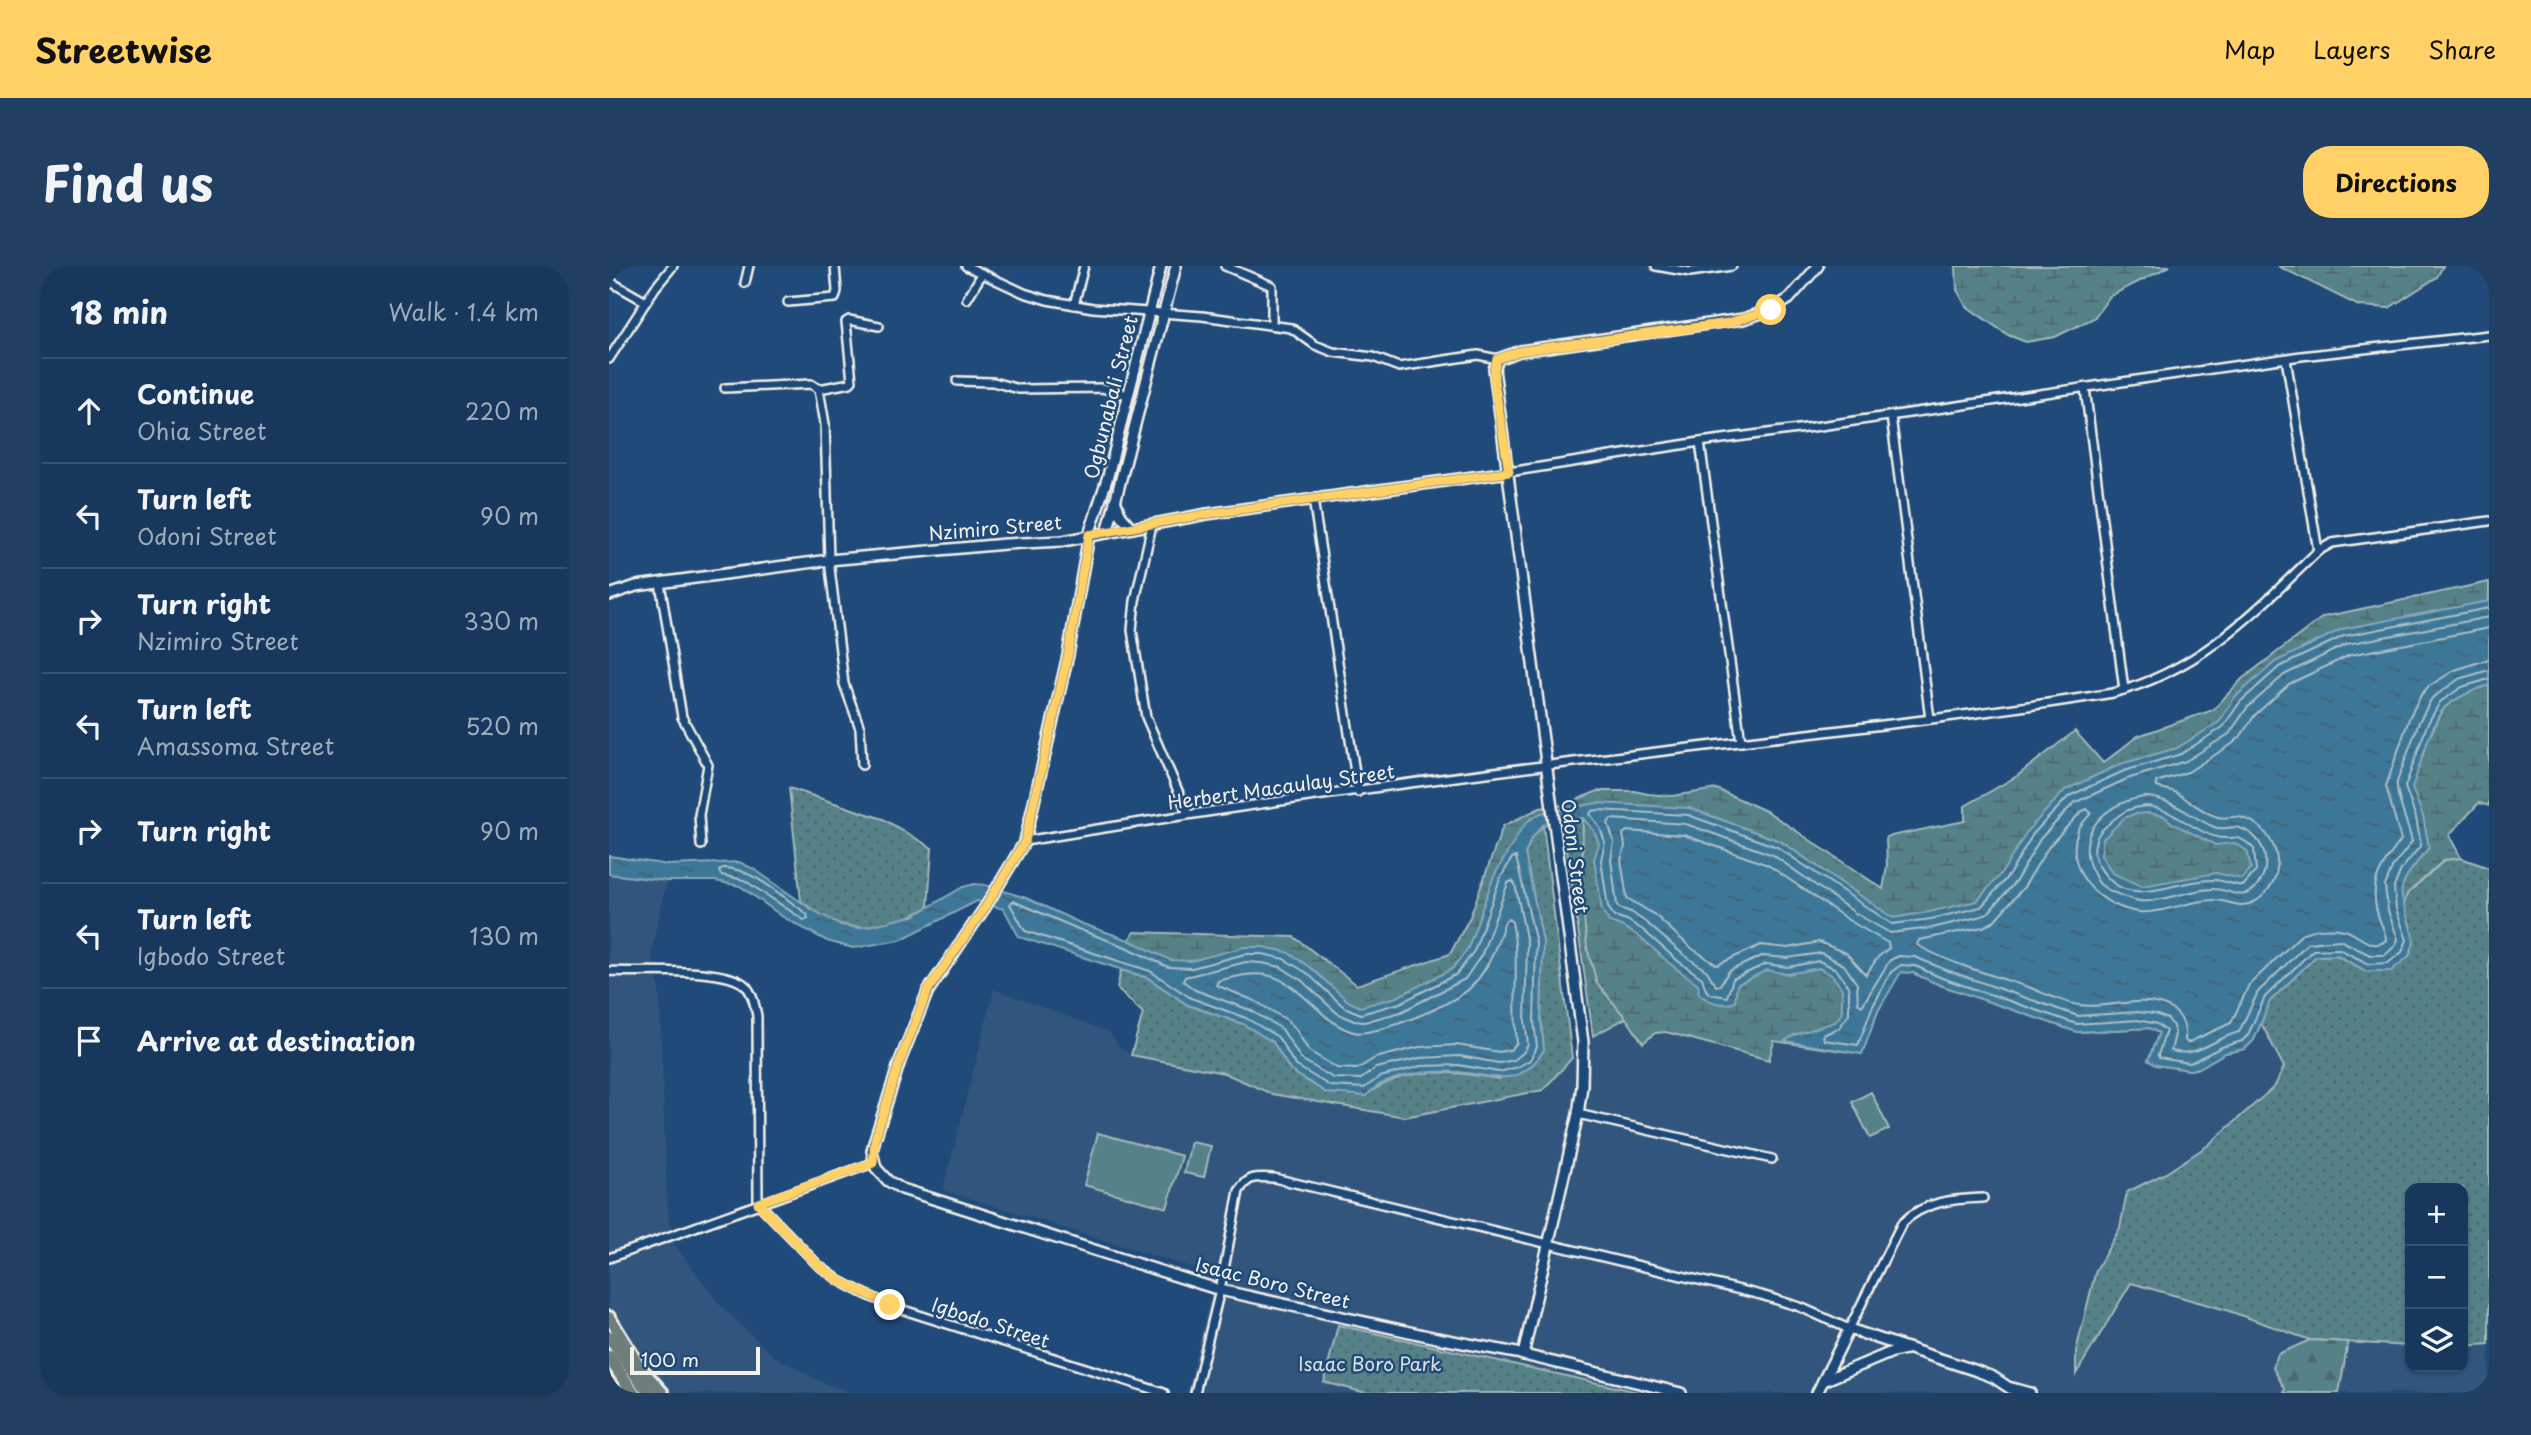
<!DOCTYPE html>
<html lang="en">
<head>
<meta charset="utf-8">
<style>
	:root { --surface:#17385c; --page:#203f62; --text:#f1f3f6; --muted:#9eacbb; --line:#365272; --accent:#ffd166 }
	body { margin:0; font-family:"Playpen Sans",sans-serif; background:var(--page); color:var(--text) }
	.controls { position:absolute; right:21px; bottom:21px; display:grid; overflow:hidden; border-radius:14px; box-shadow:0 2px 5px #0004 }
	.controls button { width:63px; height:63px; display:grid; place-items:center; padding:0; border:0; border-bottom:2px solid var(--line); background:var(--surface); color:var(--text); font:35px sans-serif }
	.scale { position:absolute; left:21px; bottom:18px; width:130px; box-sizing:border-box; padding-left:7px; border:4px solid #f4f1e8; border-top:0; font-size:19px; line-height:24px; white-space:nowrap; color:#f4f1e8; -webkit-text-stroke:5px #1f4a7a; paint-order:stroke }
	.stop { position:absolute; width:21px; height:21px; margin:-16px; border:5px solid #ffd166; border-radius:50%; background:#fff }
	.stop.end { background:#ffd166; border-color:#fff; box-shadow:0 2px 7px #0008 }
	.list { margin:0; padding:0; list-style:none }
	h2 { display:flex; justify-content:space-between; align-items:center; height:91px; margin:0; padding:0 28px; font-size:30px }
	h2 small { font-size:23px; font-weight:400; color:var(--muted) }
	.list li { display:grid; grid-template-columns:46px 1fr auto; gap:21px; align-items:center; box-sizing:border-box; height:105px; padding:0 28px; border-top:2px solid var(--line) }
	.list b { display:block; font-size:26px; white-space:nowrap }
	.list p { margin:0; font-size:23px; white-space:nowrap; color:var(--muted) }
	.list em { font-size:23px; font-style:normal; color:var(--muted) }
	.icon { flex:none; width:38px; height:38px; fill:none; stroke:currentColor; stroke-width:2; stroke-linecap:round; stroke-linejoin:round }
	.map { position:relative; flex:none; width:1880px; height:1127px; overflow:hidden; border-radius:28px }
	header { display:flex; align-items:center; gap:42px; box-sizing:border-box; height:98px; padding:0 35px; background:var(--accent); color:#111 }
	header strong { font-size:33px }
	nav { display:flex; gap:38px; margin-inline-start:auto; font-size:24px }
	.intro { display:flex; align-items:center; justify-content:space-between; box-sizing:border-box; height:168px; padding:0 42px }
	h1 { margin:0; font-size:49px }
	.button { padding:18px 32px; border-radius:28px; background:var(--accent); color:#111; font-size:24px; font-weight:700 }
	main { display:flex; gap:42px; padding:0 42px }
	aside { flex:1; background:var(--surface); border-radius:28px; box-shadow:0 2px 5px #0004 }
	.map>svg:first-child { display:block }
	.built { fill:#33547d }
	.grass { fill:url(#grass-dots); stroke:#a4b9b8; stroke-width:2 }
	.forest { fill:url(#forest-firs); stroke:#a4b9b8; stroke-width:2 }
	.wetland { fill:url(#wetland-marsh); stroke:#a4b9b8; stroke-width:2 }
	.garden { fill:#558189; stroke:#a4b9b8; stroke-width:2 }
	.water { fill:url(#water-ripples); stroke:#87a8b8; stroke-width:2; fill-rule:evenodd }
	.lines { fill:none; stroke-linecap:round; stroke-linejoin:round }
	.shore { stroke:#abc0c8; stroke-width:2 }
	.minor-casing { stroke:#f4f1e8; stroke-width:12 }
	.tertiary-casing { stroke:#f4f1e8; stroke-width:14 }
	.primary-casing { stroke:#f4f1e8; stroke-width:16 }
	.trunk-casing { stroke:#f4f1e8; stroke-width:18 }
	.minor { stroke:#1f4a7a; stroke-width:7 }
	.tertiary { stroke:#1f4a7a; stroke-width:9 }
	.primary { stroke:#6d7e7c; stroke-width:10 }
	.trunk { stroke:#6d7e7c; stroke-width:12 }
	.route { stroke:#ffd166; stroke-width:9 }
	.labels { text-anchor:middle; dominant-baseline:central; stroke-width:5; stroke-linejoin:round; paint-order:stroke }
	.street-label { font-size:19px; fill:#f4f1e8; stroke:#1f4a7a }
	.park-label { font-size:19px; fill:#dce0da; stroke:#1f4a7a }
</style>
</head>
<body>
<header>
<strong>Streetwise</strong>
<nav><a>Map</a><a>Layers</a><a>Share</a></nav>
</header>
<div class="intro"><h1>Find us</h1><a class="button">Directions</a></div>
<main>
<aside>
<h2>18 min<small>Walk · 1.4 km</small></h2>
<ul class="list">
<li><svg class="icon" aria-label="ahead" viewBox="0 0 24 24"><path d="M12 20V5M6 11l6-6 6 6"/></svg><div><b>Continue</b><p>Ohia Street</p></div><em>220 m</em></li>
<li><svg class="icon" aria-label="left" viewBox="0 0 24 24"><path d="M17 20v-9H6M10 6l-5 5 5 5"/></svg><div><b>Turn left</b><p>Odoni Street</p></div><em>90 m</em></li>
<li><svg class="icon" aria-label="right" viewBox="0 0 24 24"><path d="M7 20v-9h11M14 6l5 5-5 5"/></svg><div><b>Turn right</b><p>Nzimiro Street</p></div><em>330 m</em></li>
<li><svg class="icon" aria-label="left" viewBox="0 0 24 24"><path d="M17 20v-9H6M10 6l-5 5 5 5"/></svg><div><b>Turn left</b><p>Amassoma Street</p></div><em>520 m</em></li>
<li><svg class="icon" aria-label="right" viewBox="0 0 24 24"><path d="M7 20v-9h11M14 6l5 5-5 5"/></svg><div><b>Turn right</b></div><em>90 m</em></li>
<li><svg class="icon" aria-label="left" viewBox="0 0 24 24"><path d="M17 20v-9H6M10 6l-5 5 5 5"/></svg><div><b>Turn left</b><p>Igbodo Street</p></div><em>130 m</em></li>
<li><svg class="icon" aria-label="arrive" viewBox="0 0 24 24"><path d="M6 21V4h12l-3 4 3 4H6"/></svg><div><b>Arrive at destination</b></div></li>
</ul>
</aside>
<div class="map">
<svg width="1880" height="1127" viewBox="0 0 1880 1127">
	<defs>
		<pattern id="grass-dots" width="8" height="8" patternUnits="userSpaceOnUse" patternTransform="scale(1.75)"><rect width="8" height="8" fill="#558189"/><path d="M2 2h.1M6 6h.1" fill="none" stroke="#50676b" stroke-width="1.8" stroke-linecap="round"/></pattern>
		<pattern id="forest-firs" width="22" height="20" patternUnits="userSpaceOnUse" patternTransform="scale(1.75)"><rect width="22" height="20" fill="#558189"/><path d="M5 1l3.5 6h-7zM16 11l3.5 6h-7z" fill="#50676b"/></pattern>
		<pattern id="wetland-marsh" width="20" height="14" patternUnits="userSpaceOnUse" patternTransform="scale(1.75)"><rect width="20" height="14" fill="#558189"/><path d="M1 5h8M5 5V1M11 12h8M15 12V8" fill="none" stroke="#50676b"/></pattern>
		<pattern id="water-ripples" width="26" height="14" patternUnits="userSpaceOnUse" patternTransform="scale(1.75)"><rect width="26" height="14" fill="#3e7798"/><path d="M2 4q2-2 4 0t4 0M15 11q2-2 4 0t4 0" fill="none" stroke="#44606f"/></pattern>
	</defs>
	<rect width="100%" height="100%" fill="#1f4a7a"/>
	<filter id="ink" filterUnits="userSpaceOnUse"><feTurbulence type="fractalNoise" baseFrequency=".0143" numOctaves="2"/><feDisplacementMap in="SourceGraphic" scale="14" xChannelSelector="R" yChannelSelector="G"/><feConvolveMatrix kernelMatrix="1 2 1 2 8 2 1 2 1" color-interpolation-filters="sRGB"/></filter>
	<g filter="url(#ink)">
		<g class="built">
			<polygon points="0,608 58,615 42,686 50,719 58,933 62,974 112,1040 166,1091 217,1118 244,1127 0,1127"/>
			<polygon points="1292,706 1304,707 1331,719 1540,762 1551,767 1539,794 1590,802 1616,787 1636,783 1645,774 1652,757 1675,801 1666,820 1598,880 1557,907 1518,926 1511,962 1487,1004 1467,1085 1467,1107 1522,1017 1617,1044 1700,1074 1801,1080 1801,1101 1854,1101 1854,1080 1880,1078 1880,1127 578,1127 607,1006 597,1006 334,924 385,723 500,766 510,781 523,789 615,807 663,828 934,824 984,770 1017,752 1034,777 1046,767 1057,766 1159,794 1165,775 1253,788 1269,745"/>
		</g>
		<g class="grass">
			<path d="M 180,522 L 274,553 L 323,582 L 319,641 C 297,654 261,666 235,659 C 220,656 204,644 192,635 Z"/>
			<polygon points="974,552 973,630 988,717 1017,752 984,770 954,555"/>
			<path d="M 934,559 L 963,792 L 934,824 L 796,851 L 663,828 L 615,807 L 522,789 L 534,747 L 508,722 L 512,704 L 539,712 L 579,739 L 634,758 L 664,776 L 681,804 L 718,827 L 757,829 C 797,799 844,805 890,813 L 935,783 L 932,755 L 934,676 L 916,588 L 922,573 Z"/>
			<polygon points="1852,592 1880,602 1880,1078 1854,1080 1854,922 1801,922 1801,1080 1701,1074 1617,1044 1522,1017 1467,1108 1467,1085 1487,1004 1511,962 1518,926 1557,907 1598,880 1666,820 1675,801 1652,757 1661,735 1707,690 1728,689 1757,705 1802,661 1794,641 1798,627 1836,594"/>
			<polygon points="729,1059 1033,1127 757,1127 715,1116"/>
		</g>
		<polygon class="forest" points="1701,1074 1739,1076 1730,1127 1675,1127 1676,1123 1664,1102 1669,1088"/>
		<g class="wetland">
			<polygon points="1347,0 1561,0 1501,30 1485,52 1446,71 1417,76 1399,69 1357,40 1348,24"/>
			<polygon points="1669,0 1834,0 1828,11 1780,42 1750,40"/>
			<polygon points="1880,316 1880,338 1566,497 1512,498 1480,513 1411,647 1284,652 1171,575 1080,542 919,555 851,761 595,715 520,674 525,666 685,671 748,719 841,688 861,651 894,560 931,542 954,539 989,525 1025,525 1039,528 1063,530 1108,523 1159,546 1274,623 1278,600 1277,571 1356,555 1356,540 1408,510 1466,465 1494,497 1529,470 1604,444 1633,413 1714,351"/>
			<polygon points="1880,410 1880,540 1870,537 1840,569 1852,592 1835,594 1798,628 1794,641 1805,676 1800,690 1782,705 1757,705 1729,689 1707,690 1661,735 1645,774 1636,783 1616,787 1590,802 1581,804 1547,799 1539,794 1550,767 1540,762 1468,766 1331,719 1304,707 1292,706 1288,709 1269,745 1253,788 1165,775 1160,794 1057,766 1046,767 1034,777 1017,752 988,717 978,682 973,630 974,552 1284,680 1457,621 1514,542 1773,564 1835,442"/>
		</g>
		<g class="garden">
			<polygon points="1262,826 1280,863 1261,872 1243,836"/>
			<polygon points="489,867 573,890 558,942 475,919"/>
			<polygon points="582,876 602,880 595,911 575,907"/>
		</g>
		<path class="water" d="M 1880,335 L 1880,419 C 1865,424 1849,430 1836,441 C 1823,454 1810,503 1803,522 L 1814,550 L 1820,582 C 1779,629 1793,621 1805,676 L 1800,690 L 1782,705 L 1757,705 L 1729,689 L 1707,690 L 1661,735 L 1645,774 L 1636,783 L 1616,787 L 1590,802 L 1581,804 L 1547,799 L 1539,794 L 1550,767 L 1540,762 L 1468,766 L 1331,719 L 1304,707 L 1292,706 L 1269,745 L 1253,788 L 1176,775 L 1185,769 L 1226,756 L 1233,747 L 1233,723 L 1223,709 L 1210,702 L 1179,708 L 1158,704 L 1128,719 L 1126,736 C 1114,741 1100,736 1090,728 L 1089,718 C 1081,712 1073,707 1065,701 C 1044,684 1028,663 1000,656 L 993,644 L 985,593 L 990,578 L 985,565 L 974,552 L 934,559 L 922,573 L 916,588 L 934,676 L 932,755 L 935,784 C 910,823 888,810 850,806 C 827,804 796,807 775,817 C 768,819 762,825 757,830 L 718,827 L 681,804 L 664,776 L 634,758 L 579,739 L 539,712 L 410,671 L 395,643 L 368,635 L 291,674 L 244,682 L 218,675 L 174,651 L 131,620 L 106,615 L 58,615 L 0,608 L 0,590 L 60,599 L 130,596 L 145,603 L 202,643 L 232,659 L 250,662 L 304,650 L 354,621 L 366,618 L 376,619 L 417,632 L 471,657 L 520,674 L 561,694 L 582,695 L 635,681 L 655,681 L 678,686 L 702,702 L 739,735 L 751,741 L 788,731 L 843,703 L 859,682 L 885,610 L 911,565 L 919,555 L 932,547 L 989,537 L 1080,542 L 1171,575 L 1284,652 L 1320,646 L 1368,635 L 1394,605 L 1419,564 L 1456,524 L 1512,498 L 1568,482 L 1610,456 L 1626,431 L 1666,396 L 1733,363 ZM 1539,547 L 1555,550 L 1563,557 L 1606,579 L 1625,577 L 1638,585 L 1642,602 L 1633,613 L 1607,607 L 1533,620 L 1503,607 L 1492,589 L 1494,573 L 1515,552 L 1525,548 Z"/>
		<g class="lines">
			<g class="shore">
				<polyline points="1880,342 1735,370 1670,401 1631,436 1614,461 1572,488 1515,505 1460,530 1424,568 1400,609 1372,641 1322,653 1283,658 1168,581 1079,549 989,544 983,545 981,548 991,562 996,576 992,594 999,641 1005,650 1018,654 1034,664 1069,695 1093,712 1097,724 1101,728 1118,731 1124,713 1157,698 1179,701 1210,695 1227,703 1240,721 1240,748 1230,762 1214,769 1215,774 1249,779 1263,742 1282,706 1292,699 1306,700 1333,712 1468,758 1529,754 1548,758 1557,765 1549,789 1550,792 1581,797 1613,781 1633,775 1639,769 1656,731 1704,684 1730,683 1760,698 1779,697 1793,686 1798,674 1787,643 1785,621 1792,604 1812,579 1807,552 1796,521 1818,459 1831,436 1853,421 1880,413"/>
				<path d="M 1880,351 L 1738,378 L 1675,409 L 1638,442 L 1620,468 L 1577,495 L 1518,513 L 1465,537 L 1431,573 L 1407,615 L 1380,646 L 1373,650 L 1323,662 L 1281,667 L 1246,647 L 1164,589 L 1077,558 L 1002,553 L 999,557 L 1005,576 L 1002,594 L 1008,639 L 1010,642 L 1022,646 L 1039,658 L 1075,689 L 1098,705 L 1107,720 L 1111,719 L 1120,705 L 1153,690 L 1179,692 L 1212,687 L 1235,699 L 1248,718 L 1249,737 L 1253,740 L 1281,694 L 1290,690 L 1306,691 L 1337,704 L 1469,750 L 1528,746 L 1546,748 L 1559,753 L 1564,760 L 1566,768 L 1562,785 C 1589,792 1604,773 1630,766 L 1649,726 L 1699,677 L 1731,674 L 1761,689 L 1776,689 L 1786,680 L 1789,673 L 1779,645 L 1776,620 L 1784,600 L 1803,576 C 1800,560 1786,529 1788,516 L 1810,456 L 1823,432 L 1850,413 L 1880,404"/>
				<path d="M 1880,362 L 1741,389 L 1680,418 L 1646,449 L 1631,471 L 1623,478 L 1579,506 L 1547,516 L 1548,521 C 1554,523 1562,524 1568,527 C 1581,535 1594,547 1609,551 C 1616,553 1623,550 1630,551 C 1655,556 1673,583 1667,608 C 1665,618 1654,632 1645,636 C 1630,644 1618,633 1603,634 C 1580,635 1551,648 1530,646 C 1491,641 1454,605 1469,564 C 1472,557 1478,553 1482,547 L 1478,543 L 1472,546 L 1440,580 L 1415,621 L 1384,656 L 1374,661 L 1310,674 L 1308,679 C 1342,698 1382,709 1419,721 C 1435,727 1453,736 1470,739 C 1501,744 1531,727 1561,742 C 1573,749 1577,761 1576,774 L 1578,777 L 1622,757 L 1640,719 L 1694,667 C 1705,663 1723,661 1735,664 C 1749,667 1763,687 1777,674 C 1777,665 1771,657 1768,647 C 1760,613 1773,600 1792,574 L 1777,520 L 1801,450 L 1812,429 L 1820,420 L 1846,404 L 1880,393"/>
				<path d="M 1538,531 C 1564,533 1582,551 1605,561 C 1614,565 1623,559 1631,562 C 1658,572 1664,602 1646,622 C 1634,636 1620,623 1605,623 C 1583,622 1545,640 1526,634 C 1516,631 1501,627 1492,619 C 1488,616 1486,610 1484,606 C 1462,567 1501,533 1538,531 Z"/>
				<path d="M 1538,540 C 1563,543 1581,562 1604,570 C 1621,577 1626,563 1645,583 L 1647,605 L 1634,620 C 1625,619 1616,615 1607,614 C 1564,611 1514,652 1487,594 C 1483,585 1486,571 1493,564 C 1508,550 1517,541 1538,540 Z"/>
				<polygon points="1018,565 1075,569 1159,599 1241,655 1279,677 1280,682 1269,691 1257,709 1237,687 1210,676 1179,682 1152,679 1108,699 1081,681 1046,649 1018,632 1012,594 1016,580 1014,568"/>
				<polygon points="907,591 927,677 925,755 928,781 921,794 909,801 890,806 849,799 812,800 771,811 755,822 721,820 686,799 669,771 637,752 582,732 541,705 416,665 401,638 404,635 469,663 517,681 559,701 583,702 636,688 654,688 675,693 698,707 735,741 752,748 791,737 848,708 865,685 891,613 903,592"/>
				<path d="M 114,602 C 142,601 175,632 198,648 L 199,653 L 195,654 L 135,614 L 112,609 L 110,605 Z"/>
				<polygon points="903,615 906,618 918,677 916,755 919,779 914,787 905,794 890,797 850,790 811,792 767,802 752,813 724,812 692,793 673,763 641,744 586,724 574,715 576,711 637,696 653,697 672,701 692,714 728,747 745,755 755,756 792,746 856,713 873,688 899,617"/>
				<path d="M 900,653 L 903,656 C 911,696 903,736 908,777 L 901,784 L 890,786 L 848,779 L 810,781 L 766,792 L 748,803 L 728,802 L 700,785 L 686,762 L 678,754 L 646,735 L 607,719 L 609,715 C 661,701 670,708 709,743 C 719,753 730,762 744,766 C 764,772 848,737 862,721 C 880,703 888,679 896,655 Z"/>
			</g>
			<g class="minor-casing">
				<g id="minor">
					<polyline points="357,0 415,27 438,34 484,42 593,50 682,62 706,79 724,86 764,91 790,101 869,89 889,93"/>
					<polyline points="616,0 663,20 663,59"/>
					<polyline points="1047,0 1081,6 1123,0"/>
					<polyline points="0,15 37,36"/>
					<polyline points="136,17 140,0"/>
					<polyline points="358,33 373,8"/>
					<polyline points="179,36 226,32 228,25 226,0"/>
					<polyline points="465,39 475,0"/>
					<polyline points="0,93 46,22 64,0"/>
					<polyline points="1677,93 1709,285"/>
					<polyline points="348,115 384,116 410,123 493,122 519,129"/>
					<polyline points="116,122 202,118 210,123 216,158 220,294 235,418 251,462 253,499"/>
					<polyline points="1476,122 1515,424"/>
					<polyline points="210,123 241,117 243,115 237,56 240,54 270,60"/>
					<polyline points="1282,150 1321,453"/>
					<polyline points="1091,176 1132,476"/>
					<polyline points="900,206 1091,176 1204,161 1692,90 1880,69"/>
					<polyline points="704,233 749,526"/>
					<polyline points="543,259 526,335 523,364 537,451 579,548"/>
					<polyline points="51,317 73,451 99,499 90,549 92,579"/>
					<path d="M 416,575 C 618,541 820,513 1023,489 C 1183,469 1345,453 1504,427 C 1592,404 1647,345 1709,285 L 1723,277 L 1880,255"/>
					<path d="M 0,705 C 30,707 117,700 137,720 C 144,728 146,740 148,750 L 149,937 L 209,999 L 231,1015 L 254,1027 L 285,1041 L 555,1127"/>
					<polyline points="969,848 1163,893"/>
					<polyline points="0,992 264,897"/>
					<path d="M 586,1127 L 611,1024 L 630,925 C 640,909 647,911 665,912 L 1152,1029 L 1191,1041 L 1240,1063 L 1293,957 C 1316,935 1344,933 1374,932"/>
				</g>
			</g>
			<g class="tertiary-casing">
				<g id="tertiary">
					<polyline points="552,0 499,210 480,269 459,389 416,575 377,640 319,725 291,795 266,873 263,885 267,902 279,915 293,923 611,1024 828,1072 907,1087 1072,1127"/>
					<polyline points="506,234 512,250 523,262"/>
					<polyline points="498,267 567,0"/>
					<polyline points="0,329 27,320 220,294 396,278 454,275 598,248 900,206"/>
					<polyline points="914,1089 969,848 973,820 974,776 885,103 889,93 911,85 1134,53 1162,44 1180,33 1209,0"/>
					<polyline points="1214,1115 1283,1086 1297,1083"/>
					<polyline points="1403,1122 1421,1127"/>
					<polyline points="1208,1127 1240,1063 1365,1104 1384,1111 1408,1127"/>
				</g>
			</g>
			<g class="primary-casing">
				<g id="primary">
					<polyline points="0,1051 31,1101 54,1127"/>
					<polyline points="0,1116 8,1127"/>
				</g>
			</g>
			<g class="trunk-casing">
				<g id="trunk">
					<polyline points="0,1071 40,1127"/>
					<polyline points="0,1091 24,1127"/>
				</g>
			</g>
			<use href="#minor" class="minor"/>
			<use href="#tertiary" class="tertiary"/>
			<use href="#primary" class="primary"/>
			<use href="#trunk" class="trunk"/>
		</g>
	</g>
	<g class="lines" filter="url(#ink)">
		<polyline class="route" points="281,1039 231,1015 209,999 149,937 264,897 266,873 291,795 319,724 377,640 416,575 459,389 480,269 598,248 900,206 885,114 885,103 888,93 911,85 1119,57 1162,44"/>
	</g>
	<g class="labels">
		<g class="street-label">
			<text transform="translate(501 131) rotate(-76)">Ogbunabali Street</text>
			<text transform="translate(386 261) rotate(-5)">Nzimiro Street</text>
			<text transform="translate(672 520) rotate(-8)">Herbert Macaulay Street</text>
			<text transform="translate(967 590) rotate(83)">Odoni Street</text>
			<text transform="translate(664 1016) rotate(14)">Isaac Boro Street</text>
			<text transform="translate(382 1056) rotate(18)">Igbodo Street</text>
		</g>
		<g class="park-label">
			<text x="761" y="1097">Isaac Boro Park</text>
		</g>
	</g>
</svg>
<div class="controls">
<button>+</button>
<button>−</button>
<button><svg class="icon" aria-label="layers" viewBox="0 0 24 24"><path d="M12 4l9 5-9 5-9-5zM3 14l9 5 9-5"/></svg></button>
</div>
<div class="scale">100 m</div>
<div class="stop" style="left:1162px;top:44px"></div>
<div class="stop end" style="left:281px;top:1039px"></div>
</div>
</main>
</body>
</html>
